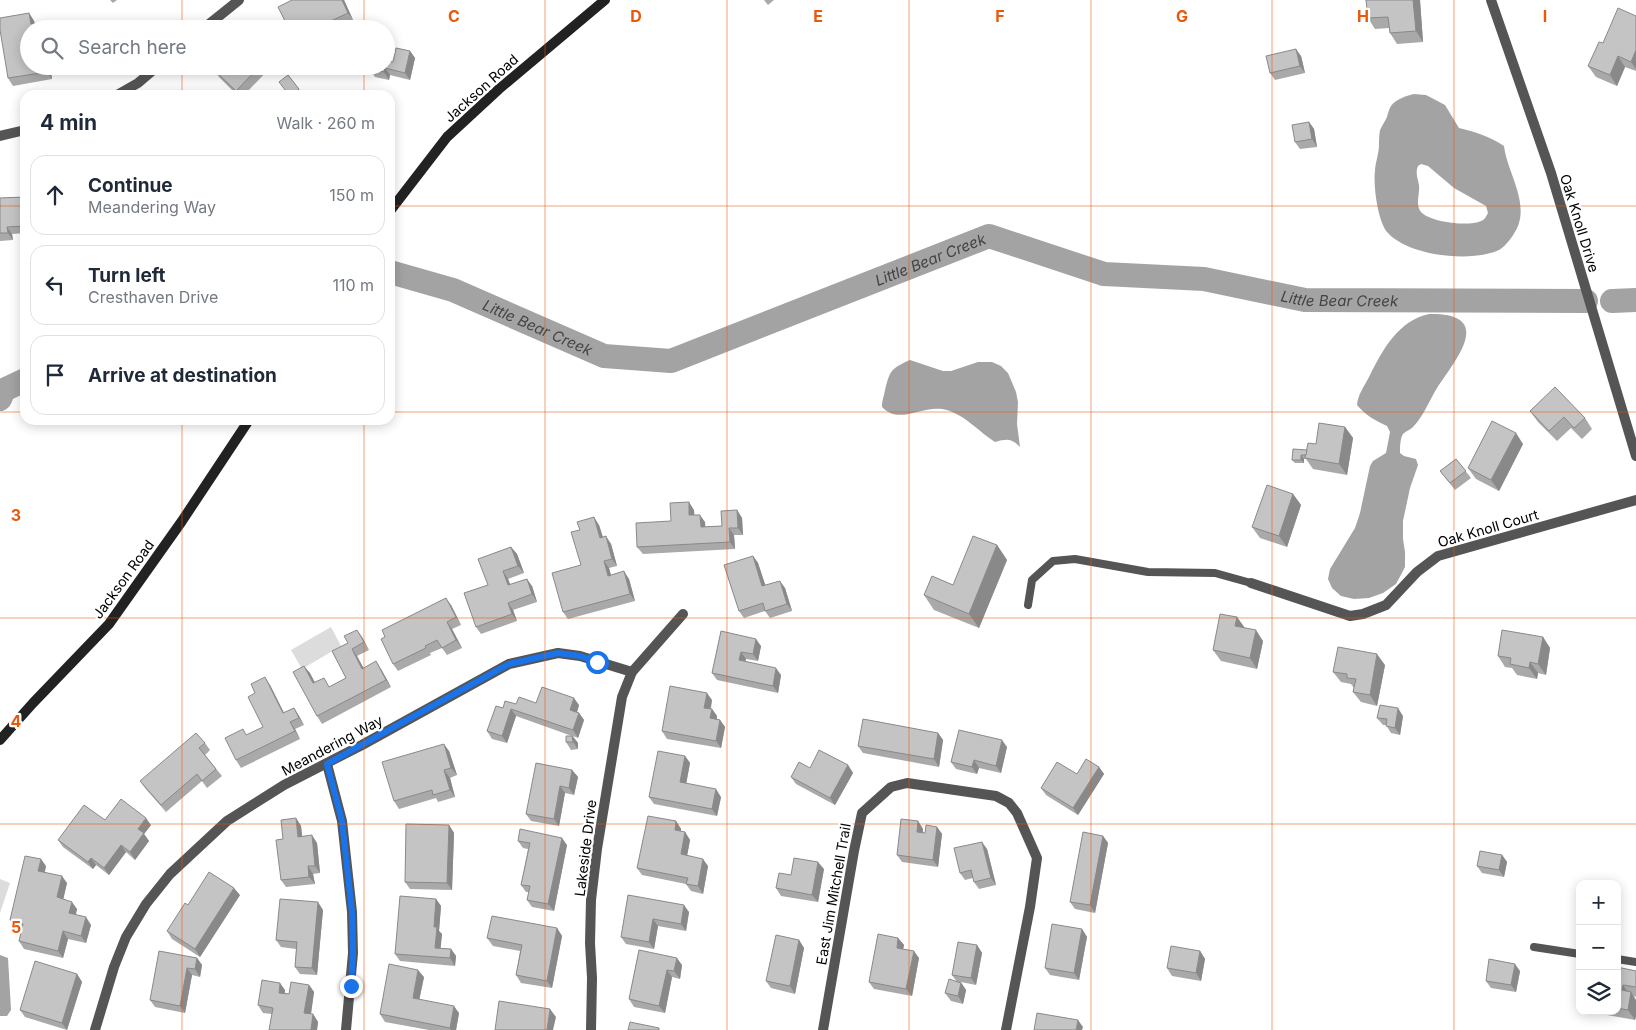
<!DOCTYPE html>
<html lang="en">
<head>
<meta charset="utf-8">
<style>
	:root { --surface:#fff; --page:#f6f6f7; --text:#1f2937; --muted:#747a83; --line:#e0e1e3 }
	body { margin:0; font-family:Inter,sans-serif; background:var(--page); color:var(--text) }
	.controls { position:absolute; right:15px; bottom:15px; display:grid; overflow:hidden; border-radius:10px; box-shadow:0 2px 12px #0003 }
	.controls button { width:45px; height:45px; display:grid; place-items:center; padding:0; border:0; border-bottom:1px solid var(--line); background:var(--surface); color:var(--text); font:25px sans-serif }
	.stop { position:absolute; width:15px; height:15px; margin:-11px; border:4px solid #1a73e8; border-radius:50%; background:#fff }
	.stop.end { background:#1a73e8; border-color:#fff; box-shadow:0 1px 5px #0008 }
	.list { margin:0; padding:0; list-style:none }
	h2 { display:flex; justify-content:space-between; align-items:center; height:65px; margin:0; padding:0 20px; font-size:21px }
	h2 small { font-size:16px; font-weight:400; color:var(--muted) }
	.list li { display:grid; grid-template-columns:32px 1fr auto; gap:15px; align-items:center; box-sizing:border-box; height:80px; margin:0 10px 10px; padding:0 10px; border:1px solid var(--line); border-radius:15px }
	.list b { display:block; font-size:19px; white-space:nowrap }
	.list p { margin:0; font-size:16px; white-space:nowrap; color:var(--muted) }
	.list em { font-size:16px; font-style:normal; color:var(--muted) }
	.icon { flex:none; width:28px; height:28px; fill:none; stroke:currentColor; stroke-width:2; stroke-linecap:round; stroke-linejoin:round }
	.map { position:relative; flex:none; width:1636px; height:1030px; overflow:hidden }
	.search { position:absolute; background:var(--surface); box-shadow:0 2px 12px #0003; left:20px; top:20px; width:375px; height:55px; display:flex; align-items:center; gap:12px; box-sizing:border-box; padding:0 18px; border-radius:28px; color:var(--muted); font-size:19px }
	.panel { position:absolute; background:var(--surface); box-shadow:0 2px 12px #0003; left:20px; top:90px; width:375px; height:335px; border-radius:15px }
	.map>svg:first-child { display:block }
	.green { fill:#dcdcdc }
	.water { fill:#a3a3a3; fill-rule:evenodd }
	.lines { fill:none; stroke-linecap:round; stroke-linejoin:round }
	.river { stroke:#a3a3a3; stroke-width:24 }
	.service { stroke:#555; stroke-width:8 }
	.minor { stroke:#555; stroke-width:10 }
	.secondary { stroke:#222; stroke-width:10 }
	.wall { fill:#a9a9a9 }
	.shaded-wall { fill:#898989 }
	.building { fill:#c4c4c4; stroke:#898989 }
	.route { stroke:#1a73e8; stroke-width:6 }
	.grid { fill:none; stroke:#e8590c; stroke-width:1; stroke-opacity:0.55 }
	.labels { text-anchor:middle; dominant-baseline:central; stroke-width:4.5; stroke-linejoin:round; paint-order:stroke }
	.street-label { font-size:14px; fill:#000; stroke:#fff }
	.water-label { font-size:15px; font-style:italic; fill:#444; stroke:#fff }
	.grid-label { font-size:16px; text-anchor:middle; font-weight:bold; fill:#e8590c; stroke:#fff; stroke-width:4.5; stroke-linejoin:round; paint-order:stroke }
</style>
</head>
<body>
<div class="map">
<svg width="1636" height="1030" viewBox="0 0 1636 1030">
	<rect width="100%" height="100%" fill="#fff"/>
	<g class="green">
		<polygon points="331,627 341,646 302,669 291,650"/>
		<polygon points="0,879 10,883 0,913"/>
	</g>
	<g class="water">
		<path d="M 1414,94 L 1426,95 L 1445,105 L 1459,128 C 1475,132 1489,136 1504,146 C 1507,171 1528,200 1518,226 C 1514,235 1507,245 1499,250 C 1471,263 1409,256 1388,233 C 1378,223 1373,185 1375,171 C 1375,163 1379,154 1379,145 C 1379,140 1379,136 1380,130 C 1382,126 1385,121 1387,117 C 1388,113 1389,109 1391,106 C 1396,99 1406,96 1414,94 ZM 1421,164 L 1428,166 L 1454,188 L 1486,206 L 1488,213 C 1486,217 1484,220 1481,221 C 1468,227 1430,222 1421,212 C 1415,204 1420,194 1419,185 C 1418,179 1415,173 1418,166 Z"/>
		<path d="M 1429,314 C 1496,313 1456,359 1437,388 C 1429,401 1423,417 1413,427 C 1410,430 1406,431 1403,434 C 1400,439 1400,447 1400,453 L 1404,456 L 1416,459 L 1418,465 L 1410,488 L 1403,521 L 1403,539 L 1405,552 L 1405,567 L 1396,584 L 1383,593 L 1369,598 L 1354,599 L 1341,596 L 1332,588 L 1328,579 L 1330,569 L 1355,528 L 1360,513 L 1370,466 L 1373,461 L 1386,453 L 1390,432 L 1387,426 C 1376,421 1365,415 1357,405 C 1358,394 1364,387 1369,377 C 1383,349 1398,321 1429,314 Z"/>
		<path d="M 910,360 L 943,371 L 951,371 L 978,362 L 992,362 L 1001,366 L 1008,373 L 1016,392 L 1018,402 L 1017,424 L 1020,447 C 1011,438 1007,439 995,442 C 978,431 962,412 942,409 C 920,406 899,425 882,407 C 882,400 884,396 885,390 C 890,371 890,369 910,360 Z"/>
		<polygon points="0,955 8,958 11,1010 7,1016 0,1016"/>
	</g>
	<g class="lines">
		<g class="river">
			<path id="s1" d="M 390,272 L 453,290 L 604,356 L 671,361 L 989,236 L 1104,274 L 1204,279 L 1305,300 L 1586,301"/>
			<polyline points="1612,301 1636,300"/>
			<polyline points="0,399 4,390 25,380"/>
		</g>
		<g class="service">
			<polyline points="1028,605 1032,580 1053,561 1075,559 1148,572 1215,573 1251,583"/>
			<polyline points="1534,947 1580,954"/>
			<polyline points="1617,959 1636,962"/>
		</g>
		<g class="minor">
			<polyline points="1491,0 1551,173 1636,456"/>
			<polyline points="203,29 239,0"/>
			<polyline points="117,95 138,83 158,66"/>
			<polyline points="0,136 25,130"/>
			<polyline points="1251,583 1350,616 1363,614 1386,605 1417,572 1438,556 1636,500"/>
			<polyline points="327,764 342,821 352,912 353,953 346,1030"/>
			<polyline points="95,1030 114,967 126,937 146,904 170,874 227,821 284,785 362,745 509,664 558,653 580,656 632,672"/>
			<polyline points="591,1030 592,978 590,943 591,900 597,849 622,697 632,672 683,614"/>
			<polyline points="823,1030 854,851 862,813 891,787 907,783 996,796 1009,803 1017,813 1037,858 1030,907 1006,1030"/>
		</g>
		<g class="secondary">
			<polyline points="390,211 447,137 499,89 605,0"/>
			<polyline points="0,740 33,703 109,624 182,521 249,420"/>
		</g>
	</g>
	<g class="wall">
		<polygon points="110,0 117,0 113,3"/>
		<polygon points="344,0 353,20 335,29 289,29"/>
		<polygon points="764,0 774,0 768,5"/>
		<polygon points="1420,0 1423,42 1397,44 1390,33 1389,28 1375,29 1368,18"/>
		<polygon points="29,13 34,21 50,66 52,79 13,86 8,78"/>
		<polygon points="1636,16 1636,71 1625,67 1617,86 1596,77 1588,66 1603,43"/>
		<polygon points="410,51 415,58 410,80 390,75 389,80 375,77 370,69 393,62"/>
		<polygon points="1301,56 1305,73 1275,80 1270,73"/>
		<polygon points="217,66 272,66 244,95 237,95 219,77 214,70"/>
		<polygon points="288,75 303,95 288,95"/>
		<polygon points="1309,122 1314,129 1317,147 1300,149 1295,142"/>
		<polygon points="25,197 25,233 12,234 13,240 0,241 0,198"/>
		<polygon points="1530,411 1585,418 1592,429 1582,439 1571,428 1557,441 1538,422"/>
		<polygon points="1345,427 1353,438 1347,475 1313,469 1306,459 1304,459 1304,463 1295,463 1292,460 1316,444"/>
		<polygon points="1523,444 1499,491 1476,479 1468,468"/>
		<polygon points="1456,459 1471,478 1455,490 1440,471"/>
		<polygon points="1293,494 1301,505 1287,547 1260,538 1252,527"/>
		<polygon points="694,510 694,515 705,522 705,527 722,526 737,510 742,518 743,535 734,535 735,549 643,554 637,547 671,521"/>
		<polygon points="599,525 603,537 611,544 617,566 609,568 611,575 629,579 635,601 568,619 563,612 581,565"/>
		<polygon points="997,545 1007,560 979,628 934,610 924,595 953,585"/>
		<polygon points="511,547 517,554 524,573 508,579 510,584 532,586 537,602 513,610 517,621 481,634 476,627 488,585"/>
		<polygon points="753,556 758,563 765,585 785,588 792,611 770,618 765,611 744,618 739,611"/>
		<polygon points="451,605 461,625 452,629 462,648 447,655 442,648 430,653 431,655 398,671 393,664"/>
		<polygon points="1237,617 1244,628 1263,641 1257,669 1221,661 1213,650"/>
		<polygon points="721,631 761,646 758,661 746,659 745,661 781,675 778,693 717,680 712,673"/>
		<polygon points="362,637 369,650 357,656 363,668 381,669 391,687 322,724 317,716 304,666 314,682 330,687 346,678 332,651"/>
		<polygon points="1543,637 1550,648 1546,675 1538,673 1537,679 1517,675 1512,668 1505,667 1498,656"/>
		<polygon points="1385,665 1377,706 1361,702 1353,692 1354,688 1351,684 1341,682 1333,672"/>
		<polygon points="270,685 284,713 294,708 299,716 304,725 295,729 300,739 241,768 236,760 263,727"/>
		<polygon points="712,700 711,709 712,709 717,716 717,719 720,720 725,727 721,748 667,739 662,731"/>
		<polygon points="536,703 579,705 577,713 579,713 584,720 578,738 573,736 578,743 578,749 571,750 566,742 572,736 516,716 507,743 492,739 487,731 503,708 516,704"/>
		<polygon points="1403,716 1400,735 1391,733 1386,725 1383,725 1377,718"/>
		<polygon points="938,733 943,740 939,767 863,753 858,746"/>
		<polygon points="205,743 210,750 205,755 222,776 207,788 202,781 166,812 145,788 140,781"/>
		<polygon points="1007,747 1001,773 979,768 977,774 956,769 951,762"/>
		<polygon points="449,751 457,775 450,778 455,797 438,802 436,798 399,809 394,801"/>
		<polygon points="685,756 690,763 686,784 721,797 717,816 654,804 649,797"/>
		<polygon points="848,765 853,773 835,805 796,784 791,777 810,768"/>
		<polygon points="1099,767 1104,774 1078,815 1046,795 1041,788 1077,774"/>
		<polygon points="572,770 578,777 574,795 565,793 559,826 531,821 526,814"/>
		<polygon points="296,818 301,826 302,836 317,843 320,873 313,874 315,884 286,887 281,880 283,839"/>
		<polygon points="105,820 151,825 144,834 149,841 135,860 126,852 109,875 96,865 93,869 63,847 58,840"/>
		<polygon points="676,821 681,829 681,832 685,832 690,840 687,855 708,866 703,894 691,891 686,884 642,875 637,868"/>
		<polygon points="918,821 923,829 923,833 925,833 937,827 942,834 938,867 902,862 897,855"/>
		<polygon points="449,825 454,833 452,890 410,889 405,882"/>
		<polygon points="1103,836 1108,843 1095,913 1075,909 1070,902"/>
		<polygon points="518,841 567,845 554,911 532,907 527,900 529,892 526,892 521,885 528,849 523,848"/>
		<polygon points="987,849 996,885 979,889 974,882 973,878 965,880 960,873"/>
		<polygon points="1502,855 1507,862 1504,877 1482,873 1477,866"/>
		<polygon points="46,866 45,872 67,883 63,899 77,909 76,915 91,925 86,943 68,939 63,958 24,949 19,941 22,929 15,928 10,920"/>
		<polygon points="824,869 818,902 781,896 776,888 791,875"/>
		<polygon points="240,895 200,957 172,939 167,931 188,905"/>
		<polygon points="628,895 689,912 686,931 658,926 654,949 626,944 621,937"/>
		<polygon points="436,899 441,906 439,931 442,934 440,949 451,949 456,956 455,966 400,961 395,954"/>
		<polygon points="323,910 317,975 300,974 295,967 296,949 281,947 276,940"/>
		<polygon points="557,928 562,936 552,988 521,983 516,975 520,951 493,946 487,938"/>
		<polygon points="1082,929 1087,937 1079,980 1050,975 1045,968"/>
		<polygon points="898,938 904,945 903,949 919,958 912,996 874,989 869,982"/>
		<polygon points="799,940 804,948 795,994 771,988 766,981"/>
		<polygon points="977,945 982,953 976,985 961,982 966,990 963,1004 951,1001 945,993 957,982 952,975"/>
		<polygon points="639,950 682,965 680,979 672,977 665,1013 634,1007 629,999"/>
		<polygon points="1200,951 1205,959 1201,981 1172,976 1167,968"/>
		<polygon points="197,958 202,965 200,977 192,975 185,1013 155,1007 150,1000"/>
		<polygon points="1617,967 1636,971 1636,997 1633,996 1636,1000 1636,1016 1635,1020 1607,1015 1604,1011 1617,1011"/>
		<polygon points="1520,971 1516,992 1491,988 1486,981"/>
		<polygon points="77,974 82,982 67,1030 25,1017 20,1010"/>
		<polygon points="424,977 419,1000 459,1013 456,1030 429,1030 385,1022 380,1014"/>
		<polygon points="309,985 314,992 311,1014 313,1014 318,1022 317,1030 269,1030 272,1014 263,1013 258,1005 285,990 285,993 289,994"/>
	</g>
	<g class="shaded-wall">
		<polygon points="342,0 344,0 353,20 348,13"/>
		<polygon points="1413,0 1420,0 1423,42 1416,31"/>
		<polygon points="29,13 34,21 35,29 31,24"/>
		<polygon points="1296,49 1301,56 1305,73 1300,66"/>
		<polygon points="1636,50 1636,69 1631,62"/>
		<polygon points="410,51 415,58 410,80 405,73"/>
		<polygon points="1618,56 1625,67 1617,86 1610,75"/>
		<polygon points="46,66 50,66 52,79 47,72"/>
		<polygon points="385,68 390,75 389,80 384,72"/>
		<polygon points="1309,122 1314,129 1317,147 1312,139"/>
		<polygon points="7,227 12,234 13,240 8,233"/>
		<polygon points="1345,427 1353,438 1347,475 1339,464"/>
		<polygon points="1516,433 1523,444 1499,491 1491,480"/>
		<polygon points="1301,455 1304,459 1304,463 1301,460"/>
		<polygon points="1293,494 1301,505 1287,547 1279,536"/>
		<polygon points="689,502 694,510 695,523 689,515"/>
		<polygon points="737,510 742,518 743,535 738,528"/>
		<polygon points="700,515 705,522 706,534 701,527"/>
		<polygon points="594,517 599,525 605,545 600,538"/>
		<polygon points="729,528 734,535 735,549 730,542"/>
		<polygon points="606,536 611,544 617,566 612,559"/>
		<polygon points="997,545 1007,560 979,628 969,614"/>
		<polygon points="511,547 517,554 524,573 518,566"/>
		<polygon points="753,556 758,563 768,593 762,586"/>
		<polygon points="604,561 609,568 613,583 608,576"/>
		<polygon points="503,571 508,579 513,592 508,585"/>
		<polygon points="624,571 629,579 635,601 630,594"/>
		<polygon points="527,579 532,586 537,602 532,594"/>
		<polygon points="780,581 785,588 792,611 787,604"/>
		<polygon points="446,598 451,605 461,625 456,617"/>
		<polygon points="508,603 513,610 517,621 512,614"/>
		<polygon points="1237,617 1245,628 1235,626"/>
		<polygon points="447,622 452,629 462,648 456,640"/>
		<polygon points="357,630 362,637 369,650 364,642"/>
		<polygon points="1256,630 1263,641 1257,669 1250,658"/>
		<polygon points="1543,637 1550,648 1546,675 1538,664"/>
		<polygon points="756,639 761,646 758,661 753,654"/>
		<polygon points="352,649 357,656 368,676 362,669"/>
		<polygon points="741,652 746,659 744,667 739,660"/>
		<polygon points="1377,654 1385,665 1377,706 1370,695"/>
		<polygon points="376,661 381,669 391,687 386,680"/>
		<polygon points="1530,662 1538,673 1537,679 1529,668"/>
		<polygon points="304,666 310,673 319,690 313,683"/>
		<polygon points="776,668 781,675 778,693 773,686"/>
		<polygon points="265,677 270,685 288,721 283,713"/>
		<polygon points="707,693 712,700 709,715 704,708"/>
		<polygon points="574,698 579,705 575,718 570,710"/>
		<polygon points="294,708 299,716 304,725 299,718"/>
		<polygon points="1398,708 1403,716 1400,735 1395,728"/>
		<polygon points="511,709 516,716 507,743 502,736"/>
		<polygon points="712,709 717,716 716,725 710,718"/>
		<polygon points="579,713 584,720 578,738 573,730"/>
		<polygon points="720,720 725,727 721,748 716,741"/>
		<polygon points="290,722 295,729 300,739 295,731"/>
		<polygon points="938,733 943,740 939,767 934,759"/>
		<polygon points="572,736 578,743 578,749 573,742"/>
		<polygon points="1002,740 1007,747 1001,773 996,766"/>
		<polygon points="444,744 449,751 457,775 451,768"/>
		<polygon points="685,756 690,763 685,790 680,782"/>
		<polygon points="974,760 979,768 977,774 972,767"/>
		<polygon points="848,765 853,773 835,805 830,798"/>
		<polygon points="1099,767 1104,774 1078,815 1073,808"/>
		<polygon points="444,770 450,778 455,797 450,790"/>
		<polygon points="572,770 578,777 574,795 569,788"/>
		<polygon points="560,786 565,793 559,826 554,819"/>
		<polygon points="716,789 721,797 717,816 712,809"/>
		<polygon points="146,818 151,825 144,834 149,841 135,860 130,852 138,829"/>
		<polygon points="296,818 301,826 303,844 298,837"/>
		<polygon points="676,821 681,829 680,838 675,830"/>
		<polygon points="918,821 923,829 922,840 917,832"/>
		<polygon points="449,825 454,833 452,890 447,883"/>
		<polygon points="937,827 942,834 938,867 933,860"/>
		<polygon points="685,832 690,840 686,862 681,854"/>
		<polygon points="312,835 317,843 320,873 315,866"/>
		<polygon points="1103,836 1108,843 1095,913 1090,905"/>
		<polygon points="562,838 567,845 554,911 548,904"/>
		<polygon points="982,842 987,849 996,885 991,878"/>
		<polygon points="121,845 126,852 109,875 104,868"/>
		<polygon points="1502,855 1507,862 1504,877 1499,870"/>
		<polygon points="91,858 96,865 93,869 88,862"/>
		<polygon points="41,859 46,866 43,878 38,871"/>
		<polygon points="703,859 708,866 703,894 698,886"/>
		<polygon points="818,862 824,869 818,902 812,895"/>
		<polygon points="308,866 313,874 315,884 309,877"/>
		<polygon points="62,876 67,883 62,905 57,897"/>
		<polygon points="234,888 240,895 200,957 195,949"/>
		<polygon points="436,899 441,906 439,931 442,934 440,955 435,948 434,927"/>
		<polygon points="72,902 77,909 74,920 69,913"/>
		<polygon points="318,902 323,910 317,975 312,968"/>
		<polygon points="684,905 689,912 686,931 681,924"/>
		<polygon points="86,917 91,925 86,943 81,936"/>
		<polygon points="653,919 658,926 654,949 649,942"/>
		<polygon points="557,928 562,936 552,988 547,981"/>
		<polygon points="1082,929 1087,937 1079,980 1074,973"/>
		<polygon points="63,931 68,939 63,958 58,951"/>
		<polygon points="898,938 904,945 902,955 897,948"/>
		<polygon points="799,940 804,948 795,994 790,986"/>
		<polygon points="977,945 982,953 976,985 971,978"/>
		<polygon points="451,949 456,956 455,966 450,958"/>
		<polygon points="914,951 919,958 912,996 906,989"/>
		<polygon points="1200,951 1205,959 1201,981 1196,973"/>
		<polygon points="197,958 202,965 200,977 195,969"/>
		<polygon points="677,958 682,965 680,979 674,971"/>
		<polygon points="1515,964 1520,971 1516,992 1511,985"/>
		<polygon points="187,968 192,975 185,1013 180,1006"/>
		<polygon points="418,970 424,977 418,1006 413,998"/>
		<polygon points="667,970 672,977 665,1013 659,1006"/>
		<polygon points="77,974 82,982 67,1030 62,1023"/>
		<polygon points="280,983 285,990 284,1000 279,993"/>
		<polygon points="961,983 966,990 963,1004 958,996"/>
		<polygon points="309,985 314,992 310,1020 304,1013"/>
		<polygon points="1623,985 1630,996 1631,992 1636,1000 1636,1016 1635,1020 1628,1010 1622,990"/>
		<polygon points="454,1006 459,1013 456,1030 451,1030 450,1028"/>
		<polygon points="550,1009 556,1017 553,1030 547,1030"/>
		<polygon points="313,1014 318,1022 317,1030 311,1030"/>
		<polygon points="1078,1020 1083,1027 1082,1030 1076,1030"/>
	</g>
	<g class="building">
		<polygon points="292,0 342,0 348,13 314,29 289,29 278,7"/>
		<polygon points="1366,0 1413,0 1416,31 1390,33 1388,17 1368,18"/>
		<polygon points="1618,8 1636,16 1636,50 1631,62 1618,56 1610,75 1588,66 1599,42 1603,43"/>
		<polygon points="29,13 31,24 39,23 40,29 29,29 29,66 46,66 47,72 8,78 0,30 0,18"/>
		<polygon points="396,48 410,51 405,73 385,68 384,72 370,69 370,66 386,66 386,61 393,62"/>
		<polygon points="1296,49 1300,66 1270,73 1266,56"/>
		<polygon points="217,66 260,66 236,91 214,70"/>
		<polygon points="288,75 299,89 291,95 289,95 279,82"/>
		<polygon points="1309,122 1312,139 1295,142 1292,125"/>
		<polygon points="25,197 25,226 7,227 8,233 0,233 0,198"/>
		<polygon points="1555,387 1585,418 1574,428 1564,417 1549,431 1530,411"/>
		<polygon points="1492,421 1516,433 1491,480 1468,468"/>
		<polygon points="1319,423 1345,427 1339,464 1305,458 1308,443 1316,444"/>
		<polygon points="1293,449 1307,450 1306,455 1301,455 1301,460 1292,460"/>
		<polygon points="1456,459 1466,471 1450,483 1440,471"/>
		<polygon points="1267,485 1293,494 1279,536 1252,527"/>
		<polygon points="689,502 689,515 700,515 701,527 722,526 721,511 737,510 738,528 729,528 730,542 637,547 636,523 671,521 670,503"/>
		<polygon points="594,517 600,538 606,536 612,559 604,561 608,576 624,571 630,594 563,612 552,573 581,565 571,532 580,530 577,522"/>
		<polygon points="973,536 997,545 969,614 924,595 932,576 953,585"/>
		<polygon points="511,547 518,566 503,571 508,585 527,579 532,594 508,603 512,614 476,627 464,593 488,585 478,559"/>
		<polygon points="753,556 762,586 780,581 787,604 765,611 763,603 739,611 724,565"/>
		<polygon points="446,598 456,617 447,622 456,640 442,648 437,640 425,646 426,648 393,664 381,639 385,637 382,630"/>
		<polygon points="1220,614 1237,617 1235,626 1256,630 1250,658 1213,650"/>
		<polygon points="357,630 364,642 352,649 362,669 376,661 386,680 317,716 293,672 304,666 313,683 324,678 329,687 346,678 332,651 348,643 344,636"/>
		<polygon points="1502,630 1543,637 1538,664 1530,662 1529,668 1510,664 1511,658 1498,656"/>
		<polygon points="721,631 756,639 753,654 741,652 739,660 776,668 773,686 712,673"/>
		<polygon points="1338,647 1377,654 1370,695 1353,692 1356,679 1347,678 1347,674 1333,672"/>
		<polygon points="265,677 283,713 294,708 299,718 290,722 295,731 236,760 225,738 243,729 246,735 263,727 248,697 255,693 251,684"/>
		<polygon points="670,686 707,693 704,708 712,709 710,718 720,720 716,741 662,731"/>
		<polygon points="542,687 574,698 570,710 579,713 573,730 511,709 502,736 487,731 496,706 503,708 505,701 516,704 519,697 536,703"/>
		<polygon points="1380,705 1398,708 1395,728 1386,726 1387,719 1377,718"/>
		<polygon points="863,719 938,733 934,759 858,746"/>
		<polygon points="959,730 1002,740 996,766 974,760 972,767 951,762"/>
		<polygon points="196,733 205,743 199,748 216,769 202,781 197,774 161,805 140,781"/>
		<polygon points="566,736 572,736 573,742 566,742"/>
		<polygon points="444,744 451,768 444,770 450,790 433,795 432,790 394,801 382,762"/>
		<polygon points="819,750 848,765 830,798 791,777 799,762 810,768"/>
		<polygon points="658,751 685,756 680,782 716,789 712,809 649,797"/>
		<polygon points="1086,759 1099,767 1073,808 1041,788 1057,762 1077,774"/>
		<polygon points="536,763 572,770 569,788 560,786 554,819 526,814"/>
		<polygon points="121,799 146,818 138,829 144,833 130,852 121,845 104,868 91,858 88,862 58,840 84,805 105,820"/>
		<polygon points="648,816 676,821 675,830 685,832 681,854 703,859 698,886 686,884 688,878 637,868"/>
		<polygon points="296,818 298,837 312,835 315,866 308,866 309,877 281,880 276,840 283,839 281,820"/>
		<polygon points="901,819 918,821 917,832 925,833 926,825 937,827 933,860 897,855"/>
		<polygon points="406,824 449,825 447,883 405,882"/>
		<polygon points="520,829 562,838 548,904 527,900 530,886 521,885 530,843 518,841"/>
		<polygon points="1083,832 1103,836 1090,905 1070,902"/>
		<polygon points="982,842 991,878 974,882 971,870 960,873 954,848"/>
		<polygon points="1480,851 1502,855 1499,870 1477,866"/>
		<polygon points="25,856 41,859 38,871 62,876 57,897 72,902 69,913 86,917 81,936 63,931 58,951 19,941 23,924 10,920"/>
		<polygon points="794,858 818,862 812,895 776,888 779,873 791,875"/>
		<polygon points="209,872 234,888 195,949 167,931 185,903 188,905"/>
		<polygon points="628,895 684,905 681,924 653,919 649,942 621,937"/>
		<polygon points="400,896 436,899 434,927 437,927 435,948 451,949 450,958 395,954"/>
		<polygon points="280,899 318,902 312,968 295,967 297,942 276,940"/>
		<polygon points="492,916 557,928 547,981 516,975 522,945 487,938"/>
		<polygon points="1052,924 1082,929 1074,973 1045,968"/>
		<polygon points="878,934 898,938 897,948 914,951 906,989 869,982"/>
		<polygon points="776,935 799,940 790,986 766,981"/>
		<polygon points="958,942 977,945 971,978 952,975"/>
		<polygon points="1171,946 1200,951 1196,973 1167,968"/>
		<polygon points="639,950 677,958 674,971 667,970 659,1006 629,999"/>
		<polygon points="159,951 197,958 195,969 187,968 180,1006 150,1000"/>
		<polygon points="1489,959 1515,964 1511,985 1486,981"/>
		<polygon points="35,961 77,974 62,1023 20,1010"/>
		<polygon points="389,964 418,970 413,998 454,1006 450,1028 380,1014"/>
		<polygon points="1617,967 1636,971 1636,987 1623,985 1622,990 1631,992 1628,1010 1617,1008"/>
		<polygon points="949,979 961,983 958,996 945,993"/>
		<polygon points="262,980 280,983 279,993 289,994 291,982 309,985 304,1013 313,1014 311,1030 269,1030 273,1008 258,1005"/>
		<polygon points="499,1001 550,1009 547,1030 495,1030"/>
		<polygon points="1037,1013 1078,1020 1076,1030 1034,1030"/>
		<polygon points="630,1022 659,1028 659,1030 628,1030"/>
	</g>
	<g class="lines">
		<polyline class="route" points="351,986 353,953 352,912 342,821 327,764 509,664 558,653 580,656 597,662"/>
	</g>
	<path class="grid" d="M 182,0 L 182,29M 364,0 L 364,29M 545,0 L 545,1030M 727,0 L 727,1030M 909,0 L 909,1030M 1091,0 L 1091,1030M 1272,0 L 1272,1030M 1454,0 L 1454,1030M 182,66 L 182,95M 364,66 L 364,95M 0,206 L 25,206M 390,206 L 1636,206M 0,412 L 25,412M 390,412 L 1636,412M 182,420 L 182,1030M 364,420 L 364,1030M 0,618 L 1636,618M 0,824 L 1636,824"/>
	<g class="labels">
		<g class="street-label">
			<text transform="translate(481 88) rotate(-42)">Jackson Road</text>
			<text transform="translate(1580 223) rotate(73)">Oak Knoll Drive</text>
			<text transform="translate(1488 528) rotate(-16)">Oak Knoll Court</text>
			<text transform="translate(123 579) rotate(-54)">Jackson Road</text>
			<text transform="translate(332 745) rotate(-28)">Meandering Way</text>
			<text transform="translate(585 848) rotate(-83)">Lakeside Drive</text>
			<text transform="translate(833 894) rotate(-80)">East Jim Mitchell Trail</text>
		</g>
		<g class="water-label">
			<text stroke="none"><textPath href="#s1" startOffset="576">Little Bear Creek</textPath></text>
			<text stroke="none"><textPath href="#s1" startOffset="998">Little Bear Creek</textPath></text>
			<text stroke="none"><textPath href="#s1" startOffset="158">Little Bear Creek</textPath></text>
		</g>
	</g>
	<g class="grid-label">
		<text x="454" y="22">C</text>
		<text x="636" y="22">D</text>
		<text x="818" y="22">E</text>
		<text x="1000" y="22">F</text>
		<text x="1182" y="22">G</text>
		<text x="1363" y="22">H</text>
		<text x="1545" y="22">I</text>
		<text x="16" y="521">3</text>
		<text x="16" y="727">4</text>
		<text x="16" y="933">5</text>
	</g>
</svg>
<div class="controls">
<button>+</button>
<button>−</button>
<button><svg class="icon" aria-label="layers" viewBox="0 0 24 24"><path d="M12 4l9 5-9 5-9-5zM3 14l9 5 9-5"/></svg></button>
</div>
<div class="stop" style="left:597px;top:662px"></div>
<div class="stop end" style="left:351px;top:986px"></div>
<div class="search"><svg class="icon" aria-label="search" viewBox="0 0 24 24"><circle cx="10" cy="10" r="6"/><path d="M15 15l6 6"/></svg>Search here</div>
<section class="panel">
<h2>4 min<small>Walk · 260 m</small></h2>
<ul class="list">
<li><svg class="icon" aria-label="ahead" viewBox="0 0 24 24"><path d="M12 20V5M6 11l6-6 6 6"/></svg><div><b>Continue</b><p>Meandering Way</p></div><em>150 m</em></li>
<li><svg class="icon" aria-label="left" viewBox="0 0 24 24"><path d="M17 20v-9H6M10 6l-5 5 5 5"/></svg><div><b>Turn left</b><p>Cresthaven Drive</p></div><em>110 m</em></li>
<li><svg class="icon" aria-label="arrive" viewBox="0 0 24 24"><path d="M6 21V4h12l-3 4 3 4H6"/></svg><div><b>Arrive at destination</b></div></li>
</ul>
</section>
</div>
</body>
</html>
